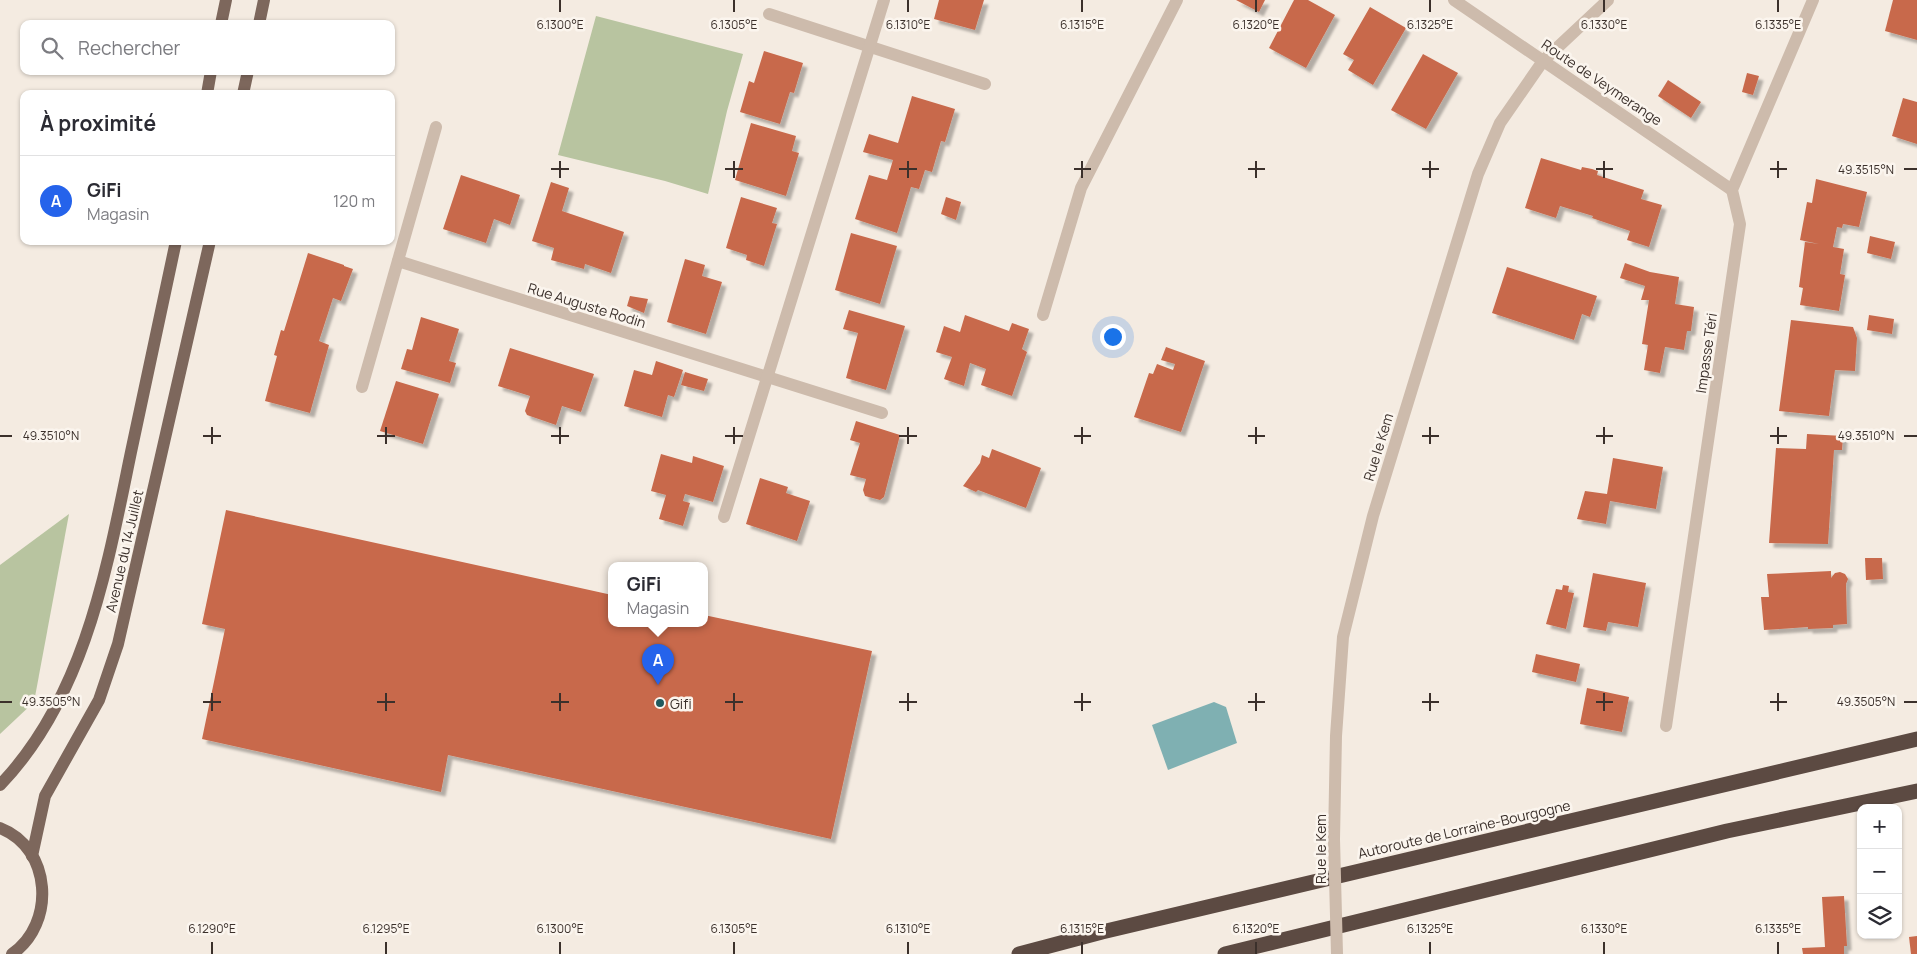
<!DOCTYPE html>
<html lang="fr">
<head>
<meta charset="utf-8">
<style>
	:root { --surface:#fff; --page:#f2f2f3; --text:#2b2b33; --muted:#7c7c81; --line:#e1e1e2; --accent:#2563eb }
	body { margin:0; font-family:Manrope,sans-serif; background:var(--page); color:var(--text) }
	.controls { position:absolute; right:15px; bottom:15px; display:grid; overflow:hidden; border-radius:10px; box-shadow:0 1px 4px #0004 }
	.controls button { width:45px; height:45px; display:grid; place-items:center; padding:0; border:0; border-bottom:1px solid var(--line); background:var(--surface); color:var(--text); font:25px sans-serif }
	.you { position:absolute; left:1112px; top:336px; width:18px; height:18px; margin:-12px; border:4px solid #fff; border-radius:50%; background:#1a73e8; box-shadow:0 0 0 8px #1a73e833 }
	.badge { display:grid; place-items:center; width:32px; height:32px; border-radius:50%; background:var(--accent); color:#fff; font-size:16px; font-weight:700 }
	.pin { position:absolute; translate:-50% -41px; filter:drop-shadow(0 1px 2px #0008) }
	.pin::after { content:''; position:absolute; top:26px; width:18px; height:15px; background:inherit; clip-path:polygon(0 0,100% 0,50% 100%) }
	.popup { position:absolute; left:608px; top:562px; width:100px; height:65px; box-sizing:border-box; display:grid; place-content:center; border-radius:10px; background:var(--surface); filter:drop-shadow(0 1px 4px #0005); font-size:16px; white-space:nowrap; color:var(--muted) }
	.popup b { font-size:19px; color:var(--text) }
	.popup::after { content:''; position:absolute; left:50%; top:100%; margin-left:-10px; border:10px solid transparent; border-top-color:var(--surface) }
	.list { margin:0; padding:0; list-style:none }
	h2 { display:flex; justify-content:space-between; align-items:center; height:65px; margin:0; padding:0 20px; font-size:21px }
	h2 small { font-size:16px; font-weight:400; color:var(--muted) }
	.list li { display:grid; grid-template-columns:32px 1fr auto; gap:15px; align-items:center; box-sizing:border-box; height:90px; padding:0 20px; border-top:1px solid var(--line) }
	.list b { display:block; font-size:19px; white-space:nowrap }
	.list p { margin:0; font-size:16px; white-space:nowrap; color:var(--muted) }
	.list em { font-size:16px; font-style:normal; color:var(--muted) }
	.icon { flex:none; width:28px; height:28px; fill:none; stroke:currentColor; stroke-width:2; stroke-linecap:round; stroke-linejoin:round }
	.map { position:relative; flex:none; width:1917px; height:954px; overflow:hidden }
	.search { position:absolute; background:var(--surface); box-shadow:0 1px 4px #0004; left:20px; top:20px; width:375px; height:55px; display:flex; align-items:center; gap:12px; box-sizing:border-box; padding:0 18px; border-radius:10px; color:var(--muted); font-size:19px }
	.panel { position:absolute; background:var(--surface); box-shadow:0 1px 4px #0004; left:20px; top:90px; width:375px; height:155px; border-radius:10px }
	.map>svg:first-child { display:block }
	.green { fill:#b8c4a0 }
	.water { fill:#7fb0b2 }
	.building { fill:#c8694b; filter:url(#shadow) }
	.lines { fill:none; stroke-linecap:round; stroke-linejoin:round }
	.minor { stroke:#cdbbac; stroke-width:12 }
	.major { stroke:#7d675c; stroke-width:12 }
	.highway { stroke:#5c4a42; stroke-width:15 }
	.minor-bridge { stroke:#cdbbac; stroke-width:12 }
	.ticks { fill:none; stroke:#3b302b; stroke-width:2 }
	.poi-dot { fill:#1f5a5e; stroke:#fbf5ee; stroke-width:2 }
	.labels { text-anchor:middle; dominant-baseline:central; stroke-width:5; stroke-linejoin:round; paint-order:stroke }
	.street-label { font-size:14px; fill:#3b302b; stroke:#fbf5ee }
	.poi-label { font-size:14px; fill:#3b302b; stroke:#fbf5ee; text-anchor:start }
	.ticks-label { font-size:12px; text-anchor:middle; fill:#3b302b; stroke:#fbf5ee; stroke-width:5; stroke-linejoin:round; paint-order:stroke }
</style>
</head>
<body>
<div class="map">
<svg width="1917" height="954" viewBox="0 0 1917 954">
	<defs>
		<filter id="shadow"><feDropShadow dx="4.5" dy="4.5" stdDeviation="1" flood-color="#0004"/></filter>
	</defs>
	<rect width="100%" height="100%" fill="#f4ebe1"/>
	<g class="green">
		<polygon points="596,16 743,54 727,111 708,194 665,181 558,155"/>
		<polygon points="69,514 34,702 0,734 0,565"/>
	</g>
	<polygon class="water" points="1214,702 1226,707 1237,743 1168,770 1152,725"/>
	<g class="building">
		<polygon points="939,0 984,0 975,30 934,19"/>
		<polygon points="1236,0 1265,0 1259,12"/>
		<polygon points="1294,0 1308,0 1335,15 1306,68 1269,48"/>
		<polygon points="1893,0 1917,0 1917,40 1885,31"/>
		<polygon points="1370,7 1406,28 1373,85 1348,70 1354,60 1343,54"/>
		<polygon points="764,51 803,63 794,93 790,92 780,124 740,112 749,81 754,83"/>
		<polygon points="1423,54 1458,73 1426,129 1391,110"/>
		<polygon points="1747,73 1759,76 1753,95 1742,92"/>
		<polygon points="1668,80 1701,102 1691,118 1658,96"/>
		<polygon points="912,96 955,109 945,142 941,141 932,172 925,170 919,189 911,187 897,233 855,219 869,175 887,180 893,160 863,152 869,134 898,143"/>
		<polygon points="1903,98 1917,102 1917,144 1892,136"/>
		<polygon points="751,123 796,136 792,151 799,153 786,196 735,180"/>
		<polygon points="1541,158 1581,170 1582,167 1592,169 1598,171 1597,175 1644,190 1641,199 1662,205 1649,247 1627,240 1630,231 1592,218 1593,216 1560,206 1556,218 1525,208"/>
		<polygon points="461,175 520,195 510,225 494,219 486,243 443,229"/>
		<polygon points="1816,179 1867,192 1859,227 1843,224 1842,228 1837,227 1833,247 1844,249 1840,274 1845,275 1839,311 1800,305 1803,288 1799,287 1805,242 1819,244 1800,240 1807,202 1812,203"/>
		<polygon points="551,182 569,188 562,211 624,232 611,273 585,264 584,269 551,260 554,248 532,241"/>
		<polygon points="741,197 777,208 772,223 777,224 764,266 746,260 747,255 726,248"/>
		<polygon points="946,197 961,202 956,220 941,214"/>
		<polygon points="851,233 897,246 880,304 835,290"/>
		<polygon points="1870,236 1895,242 1891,259 1867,253"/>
		<polygon points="308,253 344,265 344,266 353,269 341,301 333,298 319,341 329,345 310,413 265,401 277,356 274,355 281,330 284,331"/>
		<polygon points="685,259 705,265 702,276 722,282 706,334 667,322"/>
		<polygon points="1625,263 1650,272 1679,277 1675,304 1694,307 1691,331 1687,331 1684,350 1665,347 1660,373 1644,370 1648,345 1642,344 1649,300 1641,300 1645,286 1620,278"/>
		<polygon points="1507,267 1597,296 1590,317 1582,314 1574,340 1492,313"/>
		<polygon points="630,296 648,299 644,313 627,306"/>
		<polygon points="849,310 905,326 886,390 846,378 858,333 843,329"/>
		<polygon points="965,315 1009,331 1012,323 1029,329 1022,349 1027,352 1012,396 981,385 986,369 970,363 964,386 944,379 952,357 936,352 944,326 960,332"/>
		<polygon points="1869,315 1894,319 1892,334 1867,330"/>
		<polygon points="421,317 459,329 449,361 456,363 450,383 401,369 407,349 412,350"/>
		<polygon points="1791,320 1853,327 1857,338 1855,371 1835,370 1829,416 1779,411"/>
		<polygon points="1166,347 1205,361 1181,432 1134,417 1149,373 1153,374 1157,364 1173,370 1175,364 1161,360"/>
		<polygon points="510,348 594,374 581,412 562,406 556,425 527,415 525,411 530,396 498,386"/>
		<polygon points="656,361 683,370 674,397 668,395 662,417 624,406 634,370 652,375"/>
		<polygon points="685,372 708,379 704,391 681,385"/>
		<polygon points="396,381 439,394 423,444 380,431"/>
		<polygon points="856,421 900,435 884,497 880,500 865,496 863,490 866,479 850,475 860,443 850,440"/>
		<polygon points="1807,434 1843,436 1842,450 1834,450 1828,544 1769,543 1776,448 1806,449"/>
		<polygon points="992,449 1041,468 1026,508 978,490 976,492 963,486 980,463 982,455 989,458"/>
		<polygon points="661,454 692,463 693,456 724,466 713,502 685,494 683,501 690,503 683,526 659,519 666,495 651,491"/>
		<polygon points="1613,458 1663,467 1656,509 1610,501 1606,524 1577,519 1585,491 1607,494"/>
		<polygon points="760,478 788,487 786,493 810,501 797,541 746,524"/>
		<polygon points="226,510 612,595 612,624 704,624 704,615 872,651 831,839 448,755 441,792 202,739 225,629 202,624"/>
		<polygon points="1865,558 1882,558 1883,579 1866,580"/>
		<polygon points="1831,571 1831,578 1835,573 1840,572 1845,574 1848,579 1846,584 1847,624 1833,625 1833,628 1808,629 1808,627 1764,630 1761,597 1769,597 1767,574"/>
		<polygon points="1593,573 1646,583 1638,627 1608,622 1606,631 1583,627"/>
		<polygon points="1563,585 1569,586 1568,592 1574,593 1566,629 1546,624 1556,589 1562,590"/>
		<polygon points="1536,654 1580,664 1576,682 1532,672"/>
		<polygon points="1587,688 1629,697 1622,732 1580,724"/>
		<polygon points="1844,896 1847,946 1844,946 1844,954 1803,954 1802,948 1825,947 1822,897"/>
		<polygon points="1917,936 1917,954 1911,954 1909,937"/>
	</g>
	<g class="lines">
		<g class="minor">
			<polyline points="1454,0 1732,190"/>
			<polyline points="769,14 985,84"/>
			<polyline points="398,261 882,413"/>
			<polyline points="1043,315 1081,188 1177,0"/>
			<polyline points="362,387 436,127"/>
			<polyline points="724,517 884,0"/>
			<polyline points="1666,726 1740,224 1732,190 1813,0"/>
			<polyline points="1334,839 1336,736 1343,637 1373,516 1478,174 1500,123 1543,61 1608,0"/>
		</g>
		<g class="major">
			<polyline points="221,24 226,0"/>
			<polyline points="259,24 264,0"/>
			<polyline points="207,94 211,71"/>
			<polyline points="243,94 248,71"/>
			<path d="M 0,785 C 85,697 107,568 131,452 C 146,382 161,312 176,241"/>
			<path d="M 0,828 C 52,848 56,924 12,954"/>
			<polyline points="32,856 45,796 99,700 118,644 210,241"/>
		</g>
		<g class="highway">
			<polyline points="1019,954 1102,932 1917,739"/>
			<polyline points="1225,954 1727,831 1917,791"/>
		</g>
		<polyline class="minor-bridge" points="1334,839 1337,954"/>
	</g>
	<path class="ticks" d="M 560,0 L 560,12M 734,0 L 734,12M 908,0 L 908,12M 1082,0 L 1082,12M 1256,0 L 1256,12M 1430,0 L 1430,12M 1604,0 L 1604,12M 1778,0 L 1778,12M 560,161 L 560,178M 734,161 L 734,178M 908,161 L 908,178M 1082,161 L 1082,178M 1256,161 L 1256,178M 1430,161 L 1430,178M 1604,161 L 1604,178M 1778,161 L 1778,178M 551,169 L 569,169M 725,169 L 743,169M 899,169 L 917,169M 1074,169 L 1091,169M 1248,169 L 1265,169M 1422,169 L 1439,169M 1596,169 L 1613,169M 1770,169 L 1787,169M 1904,169 L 1917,169M 212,427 L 212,444M 386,427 L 386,444M 560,427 L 560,444M 734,427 L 734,444M 908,427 L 908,444M 1082,427 L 1082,444M 1256,427 L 1256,444M 1430,427 L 1430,444M 1604,427 L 1604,444M 1778,427 L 1778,444M 0,436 L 12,436M 203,436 L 221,436M 377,436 L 395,436M 551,436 L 569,436M 725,436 L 743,436M 899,436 L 917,436M 1074,436 L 1091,436M 1248,436 L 1265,436M 1422,436 L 1439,436M 1596,436 L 1613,436M 1770,436 L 1787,436M 1904,436 L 1917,436M 212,693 L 212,711M 386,693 L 386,711M 560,693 L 560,711M 734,693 L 734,711M 908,693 L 908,711M 1082,693 L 1082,711M 1256,693 L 1256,711M 1430,693 L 1430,711M 1604,693 L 1604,711M 1778,693 L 1778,711M 0,702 L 12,702M 203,702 L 221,702M 377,702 L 395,702M 551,702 L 569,702M 725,702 L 743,702M 899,702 L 917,702M 1074,702 L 1091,702M 1248,702 L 1265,702M 1422,702 L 1439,702M 1596,702 L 1613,702M 1770,702 L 1787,702M 1904,702 L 1917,702M 212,942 L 212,954M 386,942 L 386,954M 560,942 L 560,954M 734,942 L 734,954M 908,942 L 908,954M 1082,942 L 1082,954M 1256,942 L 1256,954M 1430,942 L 1430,954M 1604,942 L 1604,954M 1778,942 L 1778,954"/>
	<circle class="poi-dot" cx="660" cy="703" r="5"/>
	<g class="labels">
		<g class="street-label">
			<text transform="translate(1602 82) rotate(34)">Route de Veymerange</text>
			<text transform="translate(587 305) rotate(17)">Rue Auguste Rodin</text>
			<text transform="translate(1706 353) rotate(-82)">Impasse Téri</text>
			<text transform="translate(1378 447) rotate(-73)">Rue le Kem</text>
			<text transform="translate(124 551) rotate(-77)">Avenue du 14 Juillet</text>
			<text transform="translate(1464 829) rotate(-13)">Autoroute de Lorraine-Bourgogne</text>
			<text transform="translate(1320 849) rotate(-90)">Rue le Kem</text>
		</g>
		<g class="poi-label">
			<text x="670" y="703">Gifi</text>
		</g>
	</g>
	<g class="ticks-label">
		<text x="560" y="29">6.1300°E</text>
		<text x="734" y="29">6.1305°E</text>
		<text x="908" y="29">6.1310°E</text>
		<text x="1082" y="29">6.1315°E</text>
		<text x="1256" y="29">6.1320°E</text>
		<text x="1430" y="29">6.1325°E</text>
		<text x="1604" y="29">6.1330°E</text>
		<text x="1778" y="29">6.1335°E</text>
		<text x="1866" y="174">49.3515°N</text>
		<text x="51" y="440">49.3510°N</text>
		<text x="1866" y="440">49.3510°N</text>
		<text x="51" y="706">49.3505°N</text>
		<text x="1866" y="706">49.3505°N</text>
		<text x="212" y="933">6.1290°E</text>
		<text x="386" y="933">6.1295°E</text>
		<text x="560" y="933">6.1300°E</text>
		<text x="734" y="933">6.1305°E</text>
		<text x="908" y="933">6.1310°E</text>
		<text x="1082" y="933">6.1315°E</text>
		<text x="1256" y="933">6.1320°E</text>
		<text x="1430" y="933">6.1325°E</text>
		<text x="1604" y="933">6.1330°E</text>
		<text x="1778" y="933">6.1335°E</text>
	</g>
</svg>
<div class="controls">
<button>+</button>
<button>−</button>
<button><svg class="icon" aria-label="layers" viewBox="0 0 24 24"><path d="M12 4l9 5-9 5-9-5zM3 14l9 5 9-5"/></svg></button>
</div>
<div class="you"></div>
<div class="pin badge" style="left:658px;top:685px">A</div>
<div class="popup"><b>GiFi</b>Magasin</div>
<div class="search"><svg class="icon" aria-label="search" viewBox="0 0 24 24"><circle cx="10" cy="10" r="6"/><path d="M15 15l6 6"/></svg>Rechercher</div>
<section class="panel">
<h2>À proximité<small></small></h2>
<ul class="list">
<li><span class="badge">A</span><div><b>GiFi</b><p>Magasin</p></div><em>120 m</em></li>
</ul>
</section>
</div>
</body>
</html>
